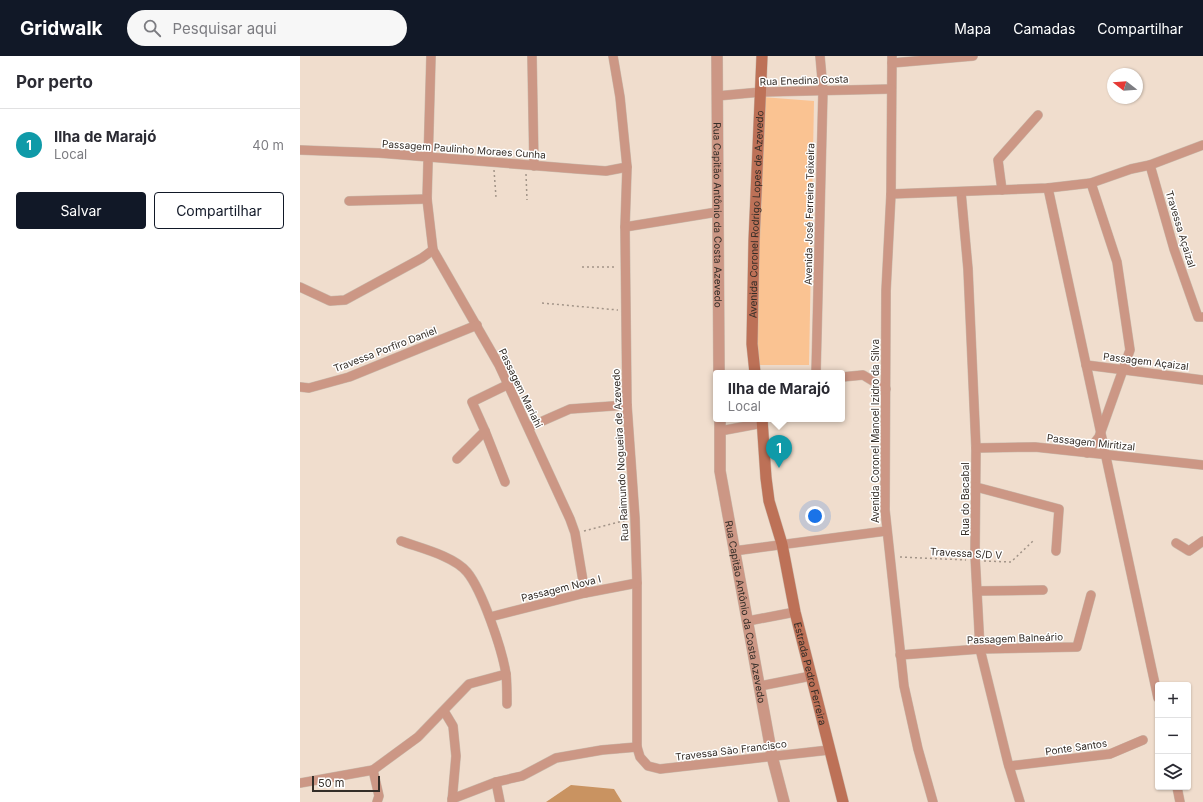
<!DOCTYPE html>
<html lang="pt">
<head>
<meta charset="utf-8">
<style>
	:root { --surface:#fff; --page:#f7f7f7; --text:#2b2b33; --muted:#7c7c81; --line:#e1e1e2; --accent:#111827 }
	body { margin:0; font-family:Inter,sans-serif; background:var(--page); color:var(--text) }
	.controls { position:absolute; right:12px; bottom:12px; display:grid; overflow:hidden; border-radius:4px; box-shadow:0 1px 3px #0004 }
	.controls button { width:36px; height:36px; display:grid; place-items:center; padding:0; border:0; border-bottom:1px solid var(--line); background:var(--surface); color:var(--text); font:20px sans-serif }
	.compass { position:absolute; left:807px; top:12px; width:36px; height:36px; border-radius:50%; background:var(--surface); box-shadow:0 1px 3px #0004; rotate:287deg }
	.scale { position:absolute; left:12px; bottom:10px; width:68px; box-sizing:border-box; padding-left:4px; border:2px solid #342d27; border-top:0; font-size:11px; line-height:14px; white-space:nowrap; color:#342d27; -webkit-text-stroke:3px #fff; paint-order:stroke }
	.you { position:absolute; left:515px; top:460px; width:14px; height:14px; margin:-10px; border:3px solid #fff; border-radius:50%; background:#1a73e8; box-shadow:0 0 0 6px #1a73e833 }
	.badge { display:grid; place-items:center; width:26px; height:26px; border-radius:50%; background:var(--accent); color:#fff; font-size:13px; font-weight:700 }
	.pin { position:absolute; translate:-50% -33px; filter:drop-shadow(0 1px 2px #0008) }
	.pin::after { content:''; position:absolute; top:21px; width:14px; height:12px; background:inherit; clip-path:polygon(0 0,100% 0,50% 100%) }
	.popup { position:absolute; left:413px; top:314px; width:132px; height:52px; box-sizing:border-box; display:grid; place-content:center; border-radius:4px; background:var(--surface); filter:drop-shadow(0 1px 3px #0005); font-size:13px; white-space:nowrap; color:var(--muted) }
	.popup b { font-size:15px; color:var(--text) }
	.popup::after { content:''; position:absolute; left:50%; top:100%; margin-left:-8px; border:8px solid transparent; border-top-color:var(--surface) }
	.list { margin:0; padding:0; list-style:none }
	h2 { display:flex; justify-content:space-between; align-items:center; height:52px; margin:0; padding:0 16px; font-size:17px }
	h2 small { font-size:13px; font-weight:400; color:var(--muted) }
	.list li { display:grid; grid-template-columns:26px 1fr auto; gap:12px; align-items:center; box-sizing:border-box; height:72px; padding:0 16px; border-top:1px solid var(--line) }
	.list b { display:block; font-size:15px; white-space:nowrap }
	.list p { margin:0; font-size:13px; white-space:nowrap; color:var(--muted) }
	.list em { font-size:13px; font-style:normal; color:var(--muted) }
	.actions { display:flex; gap:8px; padding:12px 16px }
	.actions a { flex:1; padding:9px 0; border:1px solid var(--accent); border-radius:4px; text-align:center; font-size:14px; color:var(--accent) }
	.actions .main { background:var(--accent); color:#fff }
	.icon { flex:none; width:22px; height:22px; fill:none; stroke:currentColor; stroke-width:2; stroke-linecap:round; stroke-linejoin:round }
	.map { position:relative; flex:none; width:903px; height:746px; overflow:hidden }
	header { display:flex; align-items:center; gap:24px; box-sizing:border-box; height:56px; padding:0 20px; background:var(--accent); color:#fff }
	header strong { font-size:19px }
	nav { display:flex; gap:22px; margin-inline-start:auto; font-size:14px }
	.search { width:280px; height:36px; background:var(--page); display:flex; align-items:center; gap:10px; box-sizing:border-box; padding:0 14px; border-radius:22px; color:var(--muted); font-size:15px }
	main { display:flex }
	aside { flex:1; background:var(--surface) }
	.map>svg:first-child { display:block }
	.green { fill:#fac392 }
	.forest { fill:#c99361 }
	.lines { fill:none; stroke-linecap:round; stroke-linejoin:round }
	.minor-casing { stroke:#cabaac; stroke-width:10 }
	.tertiary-casing { stroke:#cabaac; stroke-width:12 }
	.secondary-casing { stroke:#cabaac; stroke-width:12 }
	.path { stroke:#a29488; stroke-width:1.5; stroke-dasharray:2 3; stroke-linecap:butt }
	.minor { stroke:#cc9785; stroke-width:9 }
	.tertiary { stroke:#cc9785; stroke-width:11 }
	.secondary { stroke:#bd7157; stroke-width:11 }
	.labels { text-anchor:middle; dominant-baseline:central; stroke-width:3; stroke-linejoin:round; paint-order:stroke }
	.street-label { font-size:10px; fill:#342d27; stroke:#fff }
</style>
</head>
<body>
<header>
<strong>Gridwalk</strong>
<div class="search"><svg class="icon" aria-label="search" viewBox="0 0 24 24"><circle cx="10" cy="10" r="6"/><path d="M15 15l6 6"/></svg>Pesquisar aqui</div>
<nav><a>Mapa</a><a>Camadas</a><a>Compartilhar</a></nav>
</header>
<main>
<aside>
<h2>Por perto<small></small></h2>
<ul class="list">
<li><span class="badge" style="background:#0f9aa8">1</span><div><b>Ilha de Marajó</b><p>Local</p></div><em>40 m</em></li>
</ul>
<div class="actions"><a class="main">Salvar</a><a>Compartilhar</a></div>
</aside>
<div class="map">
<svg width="903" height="746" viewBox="0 0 903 746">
	<rect width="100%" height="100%" fill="#f0ddcd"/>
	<polygon class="green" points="462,41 514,45 509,309 455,309"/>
	<polygon class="forest" points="271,729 314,733 322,746 246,746"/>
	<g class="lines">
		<g class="minor-casing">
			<g id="minor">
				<polyline points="131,0 127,143 133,194 199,309 270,463 275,477 285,537"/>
				<polyline points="232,0 234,110"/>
				<polyline points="313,0 320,41 327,111 325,171 327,349 335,462 337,527 337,691 340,701 348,710 360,713 529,694"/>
				<polyline points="592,0 591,138 586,235 585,454 604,630 618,693 633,746"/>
				<polyline points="592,7 673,0"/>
				<polyline points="417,40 461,36 591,33"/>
				<polyline points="0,94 79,97 278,113 306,115 327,111"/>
				<polyline points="850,109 874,193 898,261 903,261"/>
				<polyline points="748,132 858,642"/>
				<polyline points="702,134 698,104 738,59"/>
				<polyline points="661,136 668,213 676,392 675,499 680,593 708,707 720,746"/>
				<polyline points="591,138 748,132 791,127 831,113 850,109 903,89"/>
				<polyline points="49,145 127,143"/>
				<polyline points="325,171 417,156"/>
				<polyline points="0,231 30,245 45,244 122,202 133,194"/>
				<polyline points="786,309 903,324"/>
				<polyline points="516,317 523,34 520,0"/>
				<polyline points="542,321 563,319 586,333"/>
				<polyline points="0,331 9,332 49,321 177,269"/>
				<polyline points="229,371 270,353 327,349"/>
				<polyline points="185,375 205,426"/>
				<polyline points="420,375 463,367"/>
				<polyline points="676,392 735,391 903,409"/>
				<polyline points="787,397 799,381 830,294 817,206 791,127"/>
				<polyline points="157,403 185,375 172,346 209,328"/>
				<polyline points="676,431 759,453 756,495"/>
				<path d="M 101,485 C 120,492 154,500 167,516 C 182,534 202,593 206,618 C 207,627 207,638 207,648"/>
				<polyline points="876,487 889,495 903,485"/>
				<polyline points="434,495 586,475"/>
				<polyline points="677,535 743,534"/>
				<polyline points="190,561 285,537 337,527"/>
				<polyline points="448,565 495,556"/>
				<polyline points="600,599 680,593 777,591 791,539"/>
				<polyline points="460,630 511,620"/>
				<polyline points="144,655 153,670 156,700 152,746"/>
				<polyline points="709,710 810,698 843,684"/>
				<polyline points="73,714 79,740 77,746"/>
				<polyline points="196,726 200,746"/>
				<polyline points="0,727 73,714 118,681 169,628 206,618"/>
				<polyline points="877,731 880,746"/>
				<polyline points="152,743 196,726 222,720 256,702 302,694 337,691"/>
			</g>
		</g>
		<g class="tertiary-casing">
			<g id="tertiary">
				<path id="s1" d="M 417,0 L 419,317"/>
				<path id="s2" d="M 420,363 L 420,415 L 472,700 L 484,746"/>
			</g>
		</g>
		<g class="secondary-casing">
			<g id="secondary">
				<path id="s3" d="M 455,317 L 452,288 L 454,185 L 462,0"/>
				<path id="s4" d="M 462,363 L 466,422 L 469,445 L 482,488 L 495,556 L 543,746"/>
			</g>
		</g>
		<g class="path">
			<polyline points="194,114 196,141"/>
			<polyline points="226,118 227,144"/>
			<polyline points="282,211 316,211"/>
			<polyline points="242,247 318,254"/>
			<polyline points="284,475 327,464"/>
			<polyline points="600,501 666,504"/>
			<polyline points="684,505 711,506 733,485"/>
		</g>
		<use href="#minor" class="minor"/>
		<use href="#tertiary" class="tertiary"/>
		<use href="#secondary" class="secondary"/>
	</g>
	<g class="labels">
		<g class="street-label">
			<text transform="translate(504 24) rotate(-2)">Rua Enedina Costa</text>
			<text transform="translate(164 93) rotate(4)">Passagem Paulinho Moraes Cunha</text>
			<text transform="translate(509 158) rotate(-89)">Avenida José Ferreira Teixeira</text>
			<text stroke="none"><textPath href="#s1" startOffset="159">Rua Capitão Antônio da Costa Azevedo</textPath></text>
			<text stroke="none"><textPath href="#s3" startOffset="159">Avenida Coronel Rodrigo Lopes de Azevedo</textPath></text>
			<text transform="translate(881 173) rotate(73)">Travessa Açaizal</text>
			<text transform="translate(85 293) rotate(-21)">Travessa Porfiro Daniel</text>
			<text transform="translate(846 305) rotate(7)">Passagem Açaizal</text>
			<text transform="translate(221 332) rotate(64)">Passagem Mariahi</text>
			<text transform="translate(575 375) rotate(-90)">Avenida Coronel Manoel Izidro da Silva</text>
			<text transform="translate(791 386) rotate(6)">Passagem Miritizal</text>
			<text transform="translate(320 399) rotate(-93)">Rua Raimundo Nogueira de Azevedo</text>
			<text transform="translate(665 443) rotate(-90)">Rua do Bacabal</text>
			<text transform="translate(666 497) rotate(3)">Travessa S/D V</text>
			<text transform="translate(261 532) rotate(-14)">Passagem Nova I</text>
			<text stroke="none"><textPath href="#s2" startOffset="195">Rua Capitão Antônio da Costa Azevedo</textPath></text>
			<text transform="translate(715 582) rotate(-2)">Passagem Balneário</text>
			<text stroke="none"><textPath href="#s4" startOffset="260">Estrada Pedro Ferreira</textPath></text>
			<text transform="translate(776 691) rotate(-8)">Ponte Santos</text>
			<text transform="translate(431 694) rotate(-7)">Travessa São Francisco</text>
		</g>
	</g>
</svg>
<div class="controls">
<button>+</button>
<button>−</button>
<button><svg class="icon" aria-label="layers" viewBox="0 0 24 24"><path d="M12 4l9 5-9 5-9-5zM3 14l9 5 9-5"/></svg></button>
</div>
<svg class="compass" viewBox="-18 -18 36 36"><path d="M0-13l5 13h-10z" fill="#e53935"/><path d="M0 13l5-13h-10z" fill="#7c7c81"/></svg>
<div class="scale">50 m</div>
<div class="you"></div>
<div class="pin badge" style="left:479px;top:412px;background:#0f9aa8">1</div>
<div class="popup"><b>Ilha de Marajó</b>Local</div>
</div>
</main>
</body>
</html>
